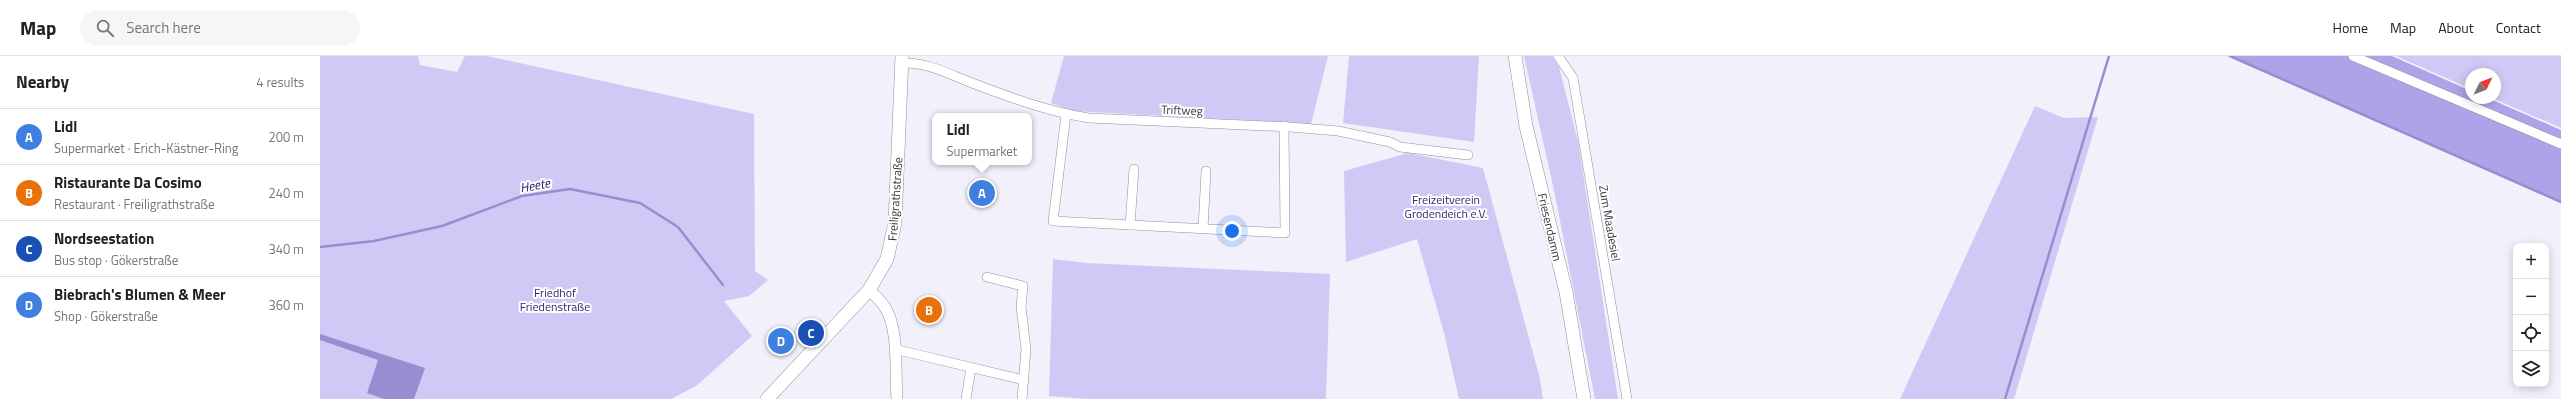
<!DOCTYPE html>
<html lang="en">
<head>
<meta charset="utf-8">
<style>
	:root { --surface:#fff; --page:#f6f6f6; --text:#222; --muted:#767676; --line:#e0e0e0; --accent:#5f38b0 }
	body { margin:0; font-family:"Titillium Web",sans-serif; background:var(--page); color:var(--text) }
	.controls { position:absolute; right:12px; bottom:12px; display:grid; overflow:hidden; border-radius:8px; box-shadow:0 2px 10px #0003 }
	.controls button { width:36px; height:36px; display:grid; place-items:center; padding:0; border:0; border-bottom:1px solid var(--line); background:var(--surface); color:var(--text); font:20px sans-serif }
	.compass { position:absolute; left:2145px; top:12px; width:36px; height:36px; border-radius:50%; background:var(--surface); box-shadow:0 2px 10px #0003; rotate:47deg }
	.you { position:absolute; left:912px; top:175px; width:14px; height:14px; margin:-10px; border:3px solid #fff; border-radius:50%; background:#1a73e8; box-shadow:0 0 0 6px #1a73e833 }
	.badge { display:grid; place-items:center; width:26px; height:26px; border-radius:50%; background:var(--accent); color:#fff; font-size:13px; font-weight:700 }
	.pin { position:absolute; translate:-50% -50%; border:2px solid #fff; box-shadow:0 1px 4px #0006 }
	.popup { position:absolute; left:612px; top:57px; width:100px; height:52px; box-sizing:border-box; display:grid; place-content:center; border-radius:8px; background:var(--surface); filter:drop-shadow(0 1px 3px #0005); font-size:13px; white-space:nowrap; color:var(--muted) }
	.popup b { font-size:15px; color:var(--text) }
	.popup::after { content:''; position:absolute; left:50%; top:100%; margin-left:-8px; border:8px solid transparent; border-top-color:var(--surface) }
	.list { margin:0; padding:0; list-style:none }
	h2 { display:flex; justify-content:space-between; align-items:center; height:52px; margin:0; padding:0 16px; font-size:17px }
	h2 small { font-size:13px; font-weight:400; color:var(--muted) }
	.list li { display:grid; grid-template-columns:26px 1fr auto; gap:12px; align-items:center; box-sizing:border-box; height:56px; padding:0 16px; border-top:1px solid var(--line) }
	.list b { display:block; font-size:15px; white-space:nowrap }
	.list p { margin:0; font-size:13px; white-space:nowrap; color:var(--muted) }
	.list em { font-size:13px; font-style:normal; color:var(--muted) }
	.icon { flex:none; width:22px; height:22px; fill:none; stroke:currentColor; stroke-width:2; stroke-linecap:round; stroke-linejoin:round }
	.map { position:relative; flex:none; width:2241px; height:343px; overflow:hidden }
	header { display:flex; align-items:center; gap:24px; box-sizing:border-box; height:56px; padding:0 20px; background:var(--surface); border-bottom:1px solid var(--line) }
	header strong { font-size:19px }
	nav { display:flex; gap:22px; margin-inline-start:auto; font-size:14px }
	.search { width:280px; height:36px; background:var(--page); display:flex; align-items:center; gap:10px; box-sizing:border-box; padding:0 14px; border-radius:22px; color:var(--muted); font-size:15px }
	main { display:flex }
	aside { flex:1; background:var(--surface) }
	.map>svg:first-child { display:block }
	.green { fill:#d0c9f6 }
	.forest { fill:#afa2e8 }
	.water { fill:#9a8cd0 }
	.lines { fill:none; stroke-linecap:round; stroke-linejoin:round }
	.stream { stroke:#9a8cd0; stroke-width:2.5 }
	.minor-casing { stroke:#91909a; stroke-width:10 }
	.tertiary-casing { stroke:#91909a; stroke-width:12 }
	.secondary-casing { stroke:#91909a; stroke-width:14 }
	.minor { stroke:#fff; stroke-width:9 }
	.tertiary { stroke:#fff; stroke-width:11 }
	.secondary { stroke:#fff; stroke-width:13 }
	.labels { text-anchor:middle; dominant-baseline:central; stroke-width:4; stroke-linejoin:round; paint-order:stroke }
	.street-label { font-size:12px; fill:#38373b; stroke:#fff }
	.park-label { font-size:12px; fill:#3b2171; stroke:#fff }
	.water-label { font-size:13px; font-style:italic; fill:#321666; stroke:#fff }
</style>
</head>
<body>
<header>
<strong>Map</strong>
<div class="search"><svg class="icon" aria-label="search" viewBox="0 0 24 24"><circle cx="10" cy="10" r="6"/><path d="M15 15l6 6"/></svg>Search here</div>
<nav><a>Home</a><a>Map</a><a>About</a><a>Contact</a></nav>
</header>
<main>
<aside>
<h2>Nearby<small>4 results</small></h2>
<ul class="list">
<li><span class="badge" style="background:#3f7fe0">A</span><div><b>Lidl</b><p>Supermarket · Erich-Kästner-Ring</p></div><em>200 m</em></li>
<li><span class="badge" style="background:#e8710a">B</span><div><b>Ristaurante Da Cosimo</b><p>Restaurant · Freiligrathstraße</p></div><em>240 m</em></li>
<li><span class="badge" style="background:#1a4fb4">C</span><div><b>Nordseestation</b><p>Bus stop · Gökerstraße</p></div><em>340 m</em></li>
<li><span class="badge" style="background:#3f7fe0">D</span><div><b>Biebrach's Blumen &amp; Meer</b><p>Shop · Gökerstraße</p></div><em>360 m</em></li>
</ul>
</aside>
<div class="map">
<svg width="2241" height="343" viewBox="0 0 2241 343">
	<rect width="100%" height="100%" fill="#f1f0fb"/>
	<g class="green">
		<polygon points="0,0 98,0 100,9 137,16 145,0 167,0 434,58 435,215 448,224 429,240 404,245 432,280 376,330 351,343 0,343"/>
		<polygon points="744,0 1008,0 991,68 753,55 731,47"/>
		<polygon points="1029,0 1159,0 1154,86 1023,67"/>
		<polygon points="1204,0 1232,0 1239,11 1258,85 1298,343 1275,343 1234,134"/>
		<polygon points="2076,0 2241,0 2241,72 2172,42 2175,42 2175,18 2151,18 2151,33"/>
		<polygon points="1715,50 1744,62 1778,61 1694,343 1580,343"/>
		<polygon points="1088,97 1163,112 1220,323 1223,343 1139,343 1124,277 1097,183 1026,206 1024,115"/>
		<polygon points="733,203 766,207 1010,218 1006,343 768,343 729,340"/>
	</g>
	<polygon class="forest" points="1907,0 2072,0 2151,35 2151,42 2168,42 2241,74 2241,147"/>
	<polygon class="water" points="0,278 105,312 94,343 64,343 47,337 58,304 0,284"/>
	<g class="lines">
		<g class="stream">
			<polyline points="1910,0 2241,146"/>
			<polyline points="0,191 54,185 122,170 202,140 250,133 320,147 358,171 403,229"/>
			<polyline points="1685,343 1789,0"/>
		</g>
		<g class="minor-casing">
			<g id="minor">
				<polyline points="1238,0 1253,22 1307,343"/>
				<polyline points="2033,0 2241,88"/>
				<path d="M 582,7 C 608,6 628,18 652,27 C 689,41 729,56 769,62 L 970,71 L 1018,75 L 1070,86 L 1080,91 L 1148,99"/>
				<polyline points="746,59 733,165 965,177 964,70"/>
				<polyline points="810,169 814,113"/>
				<polyline points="883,173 886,115"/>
				<polyline points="667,221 703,230 701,251 706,293 702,343"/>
				<polyline points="574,293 704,324"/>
				<polyline points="646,343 651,312"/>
			</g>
		</g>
		<g class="tertiary-casing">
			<path id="tertiary" d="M 549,234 C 555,240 562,245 566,253 C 579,275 575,317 577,343"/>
		</g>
		<g class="secondary-casing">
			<g id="secondary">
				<polyline points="1195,0 1206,70 1246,236 1264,343"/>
				<polyline points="447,343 549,234 567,203 575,167 582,0"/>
			</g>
		</g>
		<use href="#minor" class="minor"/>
		<use href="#tertiary" class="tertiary"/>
		<use href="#secondary" class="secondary"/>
	</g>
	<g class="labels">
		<g class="street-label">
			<text transform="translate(862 54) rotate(2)">Triftweg</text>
			<text transform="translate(575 143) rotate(-86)">Freiligrathstraße</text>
			<text transform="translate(1290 167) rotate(80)">Zum Maadesiel</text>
			<text transform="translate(1230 171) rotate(77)">Friesendamm</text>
		</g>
		<g class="park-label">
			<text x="1126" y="143">Freizeitverein<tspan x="1126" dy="14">Grodendeich e.V.</tspan></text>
			<text x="235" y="236">Friedhof<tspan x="235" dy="14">Friedenstraße</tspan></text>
		</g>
		<g class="water-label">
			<text transform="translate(215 129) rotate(-10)">Heete</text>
		</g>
	</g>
</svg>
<div class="controls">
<button>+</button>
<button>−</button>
<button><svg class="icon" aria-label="locate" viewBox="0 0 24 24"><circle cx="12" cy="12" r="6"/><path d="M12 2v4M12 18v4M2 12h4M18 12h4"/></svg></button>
<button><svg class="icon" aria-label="layers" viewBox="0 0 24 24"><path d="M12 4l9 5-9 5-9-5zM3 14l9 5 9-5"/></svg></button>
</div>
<svg class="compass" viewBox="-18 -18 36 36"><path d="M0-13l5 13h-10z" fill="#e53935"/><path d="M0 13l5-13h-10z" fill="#767676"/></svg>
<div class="you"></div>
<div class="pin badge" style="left:662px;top:137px;background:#3f7fe0">A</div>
<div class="popup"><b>Lidl</b>Supermarket</div>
<div class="pin badge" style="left:609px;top:254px;background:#e8710a">B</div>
<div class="pin badge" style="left:491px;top:277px;background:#1a4fb4">C</div>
<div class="pin badge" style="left:461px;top:285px;background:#3f7fe0">D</div>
</div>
</main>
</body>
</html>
